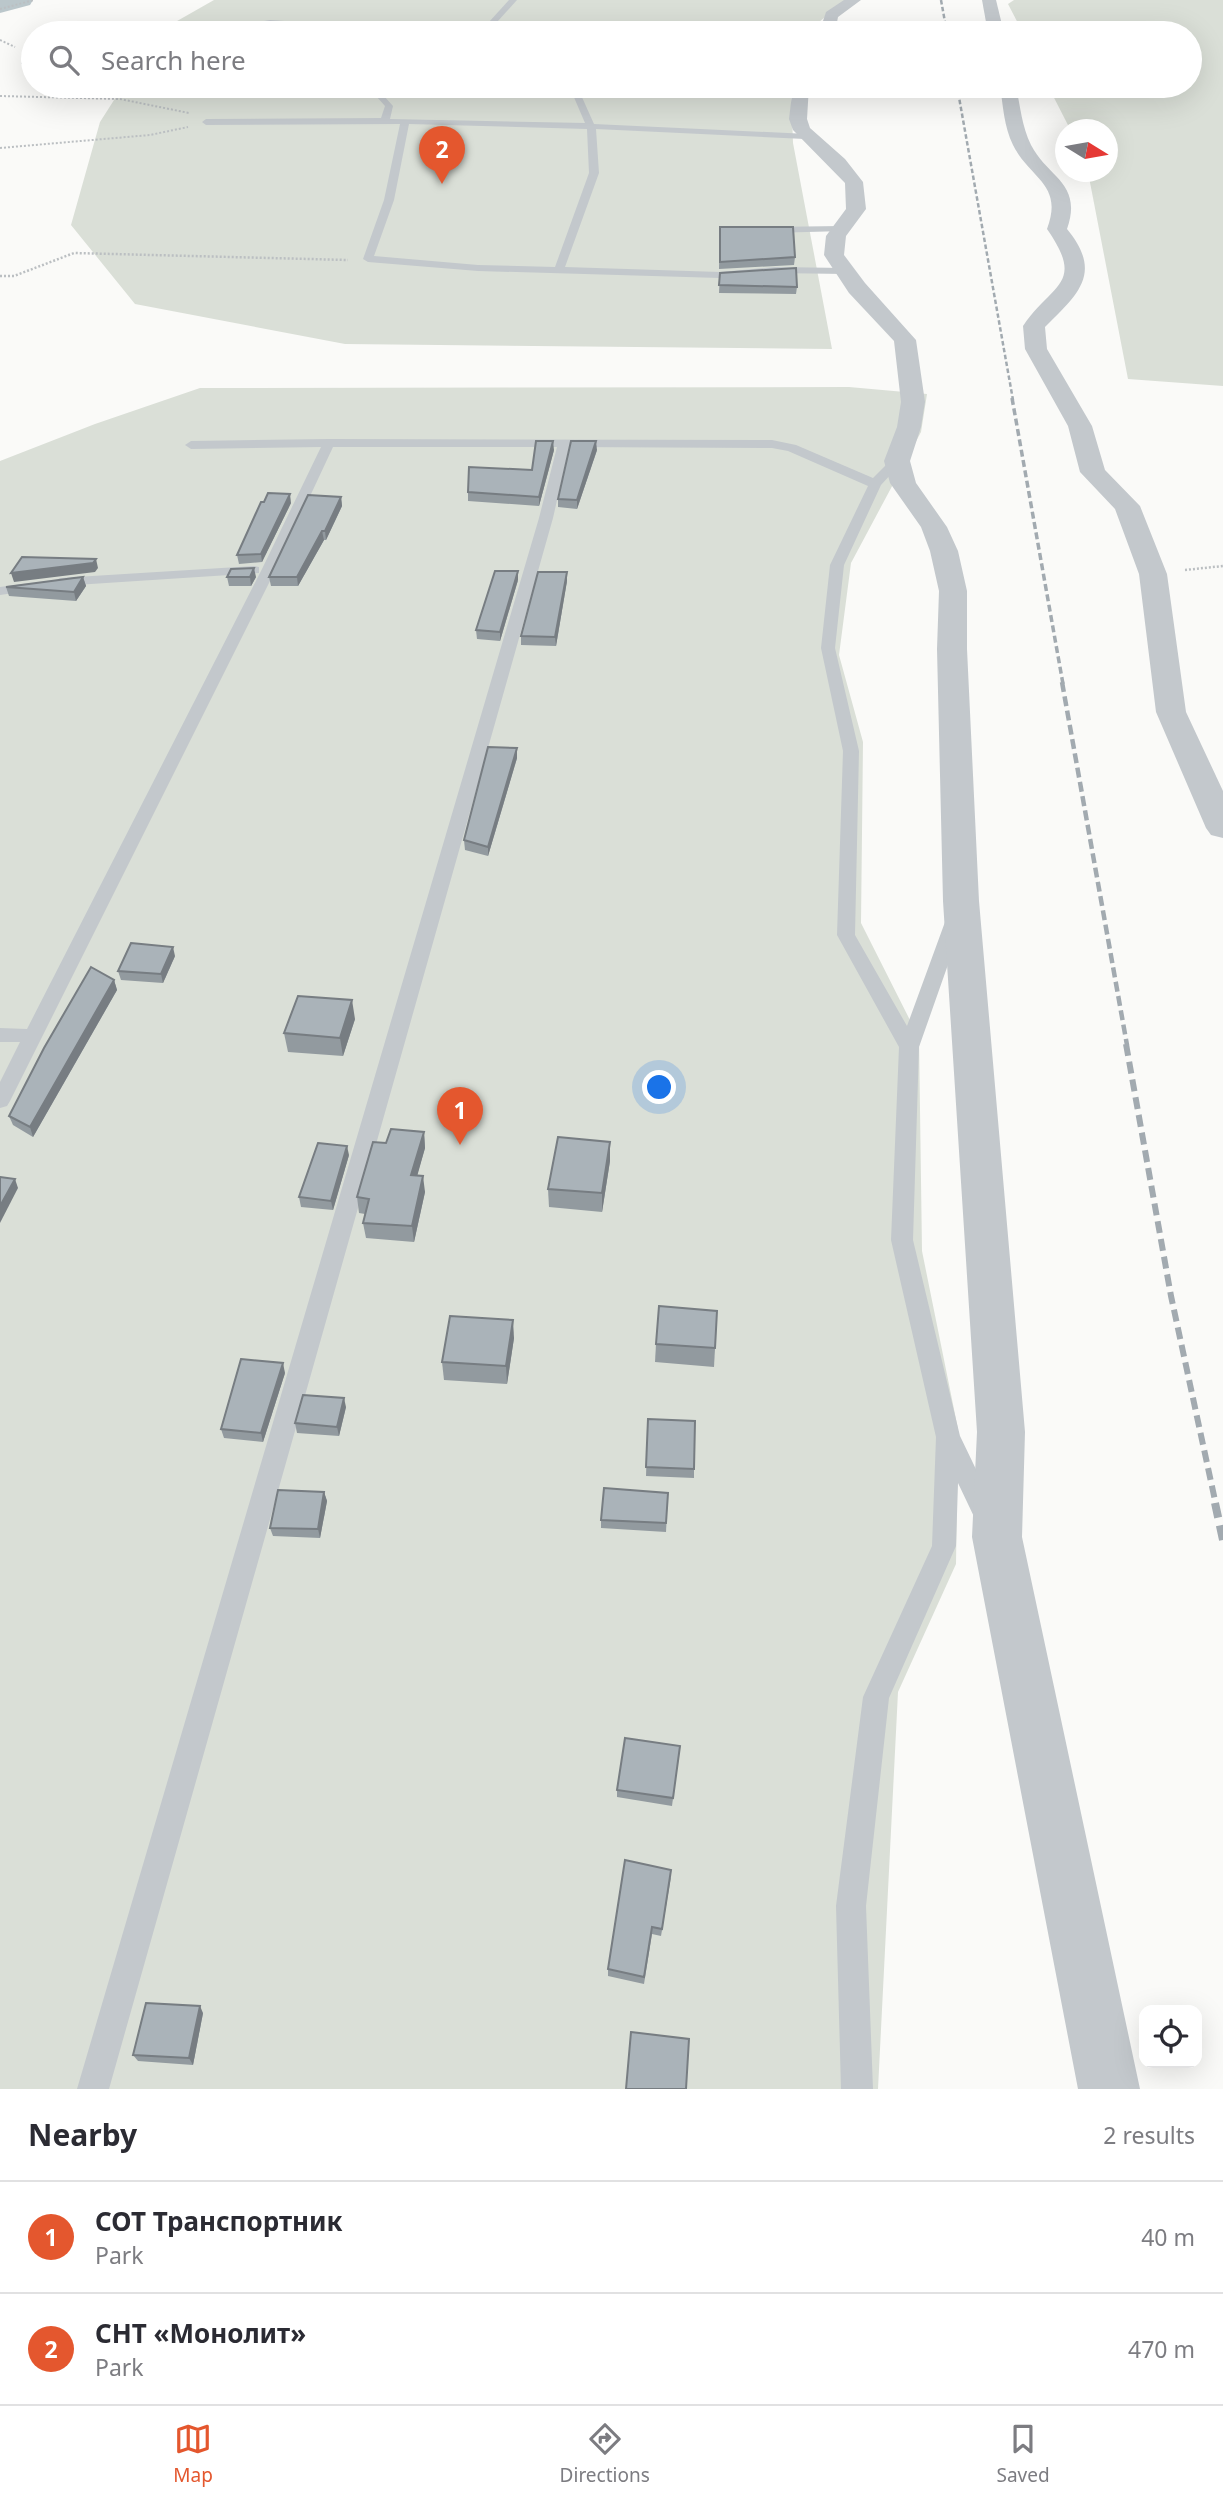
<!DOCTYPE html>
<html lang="en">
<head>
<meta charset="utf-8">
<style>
	:root { --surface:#fff; --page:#f7f7f7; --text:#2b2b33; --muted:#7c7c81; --line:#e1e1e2; --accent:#e4572e }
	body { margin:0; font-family:"Noto Sans",sans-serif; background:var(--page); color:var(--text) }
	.controls { position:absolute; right:21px; bottom:21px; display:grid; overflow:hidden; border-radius:14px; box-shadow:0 7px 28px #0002 }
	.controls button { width:63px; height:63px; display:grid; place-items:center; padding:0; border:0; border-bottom:2px solid var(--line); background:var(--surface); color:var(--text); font:35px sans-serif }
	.compass { position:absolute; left:1055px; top:119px; width:63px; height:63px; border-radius:50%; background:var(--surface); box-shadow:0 7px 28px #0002; rotate:101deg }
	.you { position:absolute; left:660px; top:1088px; width:24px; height:24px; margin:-18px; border:5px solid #fff; border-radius:50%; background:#1a73e8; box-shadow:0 0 0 10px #1a73e833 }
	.badge { display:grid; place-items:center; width:46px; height:46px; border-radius:50%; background:var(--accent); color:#fff; font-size:23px; font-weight:700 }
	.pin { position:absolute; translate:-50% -58px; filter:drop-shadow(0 2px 4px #0008) }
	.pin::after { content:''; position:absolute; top:37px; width:24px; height:21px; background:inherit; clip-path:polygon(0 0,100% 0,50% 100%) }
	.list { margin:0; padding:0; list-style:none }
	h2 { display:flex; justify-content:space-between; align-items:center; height:91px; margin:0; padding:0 28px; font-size:30px }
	h2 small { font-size:23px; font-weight:400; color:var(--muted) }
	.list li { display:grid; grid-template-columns:46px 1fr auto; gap:21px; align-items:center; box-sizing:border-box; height:112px; padding:0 28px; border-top:2px solid var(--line) }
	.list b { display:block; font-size:26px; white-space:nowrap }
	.list p { margin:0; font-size:23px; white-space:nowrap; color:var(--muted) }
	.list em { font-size:23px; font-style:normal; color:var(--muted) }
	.icon { flex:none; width:38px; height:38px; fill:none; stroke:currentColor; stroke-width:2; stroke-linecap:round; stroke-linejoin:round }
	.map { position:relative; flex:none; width:1223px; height:2089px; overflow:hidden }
	.search { position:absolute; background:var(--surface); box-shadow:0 7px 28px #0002; left:21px; right:21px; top:21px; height:77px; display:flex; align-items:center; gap:18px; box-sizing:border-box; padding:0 24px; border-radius:38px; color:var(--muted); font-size:26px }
	.sheet { height:315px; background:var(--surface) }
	nav { display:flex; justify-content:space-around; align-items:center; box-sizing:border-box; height:98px; border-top:2px solid var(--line); background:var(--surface); font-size:19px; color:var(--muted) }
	nav a { display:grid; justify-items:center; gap:4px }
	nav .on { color:var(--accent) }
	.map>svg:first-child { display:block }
	.green { fill:#dadfd7 }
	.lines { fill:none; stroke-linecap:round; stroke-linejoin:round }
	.river { fill:#bbc7cb; fill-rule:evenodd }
	.path-far1 { stroke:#bbbfc2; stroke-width:2; stroke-dasharray:2 2; stroke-linecap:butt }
	.path { stroke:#bbbfc2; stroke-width:2.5; stroke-dasharray:2 2; stroke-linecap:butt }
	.lane { fill:#c3c8cc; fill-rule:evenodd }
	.street { fill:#c3c8cc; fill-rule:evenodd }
	.rail-far4 { stroke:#a2aab0; stroke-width:2.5; stroke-dasharray:4.5 2.5; stroke-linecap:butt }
	.rail-far3 { stroke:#a2aab0; stroke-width:3.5; stroke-dasharray:7 3.5; stroke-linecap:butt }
	.rail-far2 { stroke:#a2aab0; stroke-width:4.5; stroke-dasharray:10 4.5; stroke-linecap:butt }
	.rail-far1 { stroke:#a2aab0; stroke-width:6; stroke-dasharray:12 6; stroke-linecap:butt }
	.rail { stroke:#a2aab0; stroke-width:8; stroke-dasharray:15 8; stroke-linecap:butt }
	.wall { fill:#929a9f }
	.shaded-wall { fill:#777d82 }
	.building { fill:#aab3b9; stroke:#777d82; stroke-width:2 }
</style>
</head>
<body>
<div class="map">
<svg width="1223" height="2089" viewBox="0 0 1223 2089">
	<rect width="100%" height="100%" fill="#fafaf8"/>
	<g class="green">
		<polygon points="214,0 846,0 819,22 824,33 156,33"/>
		<polygon points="1014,0 1223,0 1223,386 1128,379 1088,172 1108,172 1108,130 1070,129 1048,86 1190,86 1190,33 1023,33 1008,4"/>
		<polygon points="123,86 791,86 793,143 832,349 345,344 135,304 71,225 100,122"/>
		<polygon points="849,387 927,394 921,432 851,563 839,655 863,742 861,923 919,1038 922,1251 958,1429 956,1564 898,1692 878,2089 0,2089 0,461 95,424 200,388"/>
	</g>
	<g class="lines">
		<polygon class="river" points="0,0 33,0 30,5 0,13"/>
		<g class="path-far1">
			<polyline points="0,9 34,0"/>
			<polyline points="0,40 15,47"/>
			<polyline points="0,96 120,99 189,113"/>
			<polyline points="0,148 150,135 188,127"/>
		</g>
		<g class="path">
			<polyline points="0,276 14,276 74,253 348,260"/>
			<polyline points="1185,570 1223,566"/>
		</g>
		<g class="lane">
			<polygon points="509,0 517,0 487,33 479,33"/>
			<polygon points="270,20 328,24 380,33 270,24 211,33 194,33"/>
			<polygon points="33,61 33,65 21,64 22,62"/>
			<path d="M 380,86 L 388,86 L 384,96 L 393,106 L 390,119 L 585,123 L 573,95 L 577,92 L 581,95 L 594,124 L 808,134 L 808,138 L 805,139 L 596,129 L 599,173 L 565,267 L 720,272 L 775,267 L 845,268 L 850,271 L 845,274 L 775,273 L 720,278 L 478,271 L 368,262 L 363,259 L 384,200 L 400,124 L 206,125 L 202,122 L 206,119 L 381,118 L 385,106 L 376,96 ZM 409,124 L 587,129 L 589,173 L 555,267 L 478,265 L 374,256 L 394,200 Z"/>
			<polygon points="841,226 845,227 845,231 769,233 764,230 769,227"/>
			<polygon points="329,439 772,440 796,445 873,478 893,458 897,457 903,461 881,485 844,565 835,648 859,751 855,935 907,1026 945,922 954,916 963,922 919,1047 913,1240 960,1436 998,1515 995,1523 986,1526 977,1523 958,1483 956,1546 889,1698 866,1906 873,2089 841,2089 836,1906 863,1697 932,1546 936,1437 891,1240 899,1047 837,935 843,751 821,648 830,565 868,486 788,451 772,448 569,447 553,518 109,2089 77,2089 539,518 557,447 333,447 276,569 10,1101 7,1106 0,1108 0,1082 20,1042 0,1042 0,1028 27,1029 262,569 321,447 191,449 185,445 191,441"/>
			<polygon points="254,566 259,567 259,573 60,586 53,582 60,578"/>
			<polygon points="30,583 37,587 35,590 0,595 0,587"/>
		</g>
		<g class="street">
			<polygon points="844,0 861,0 838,17 835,33 819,33 826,12"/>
			<polygon points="982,0 996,0 1004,33 988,33"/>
			<polygon points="793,86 809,86 807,119 810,128 845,159 863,182 866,209 846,236 844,255 865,283 916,340 925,402 921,427 910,461 916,483 947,527 958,551 967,591 967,649 979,901 1025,1432 1022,1537 1140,2089 1078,2089 972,1537 977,1432 943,901 937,649 939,591 930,551 921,527 890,483 884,461 897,427 901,402 894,341 849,293 824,255 826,236 846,209 845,183 793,130 789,119"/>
			<path d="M 1000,86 L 1016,86 C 1020,105 1022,127 1031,145 C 1048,178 1083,183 1067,229 C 1103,273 1079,293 1045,327 L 1047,349 L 1092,426 L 1105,470 L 1140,506 L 1167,574 L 1186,712 L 1223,791 L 1223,838 L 1211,835 L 1206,828 L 1156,712 L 1139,574 L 1115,509 L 1080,472 L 1068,426 L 1025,349 L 1023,326 C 1052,283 1086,285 1047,229 C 1064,184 1030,179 1013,145 C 1004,127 1003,105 1000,86 Z"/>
		</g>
		<g class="rail-far4">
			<polyline points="941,0 947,33"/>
			<polyline points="957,86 1013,400"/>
		</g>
		<polyline class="rail-far3" points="1012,398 1063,684"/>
		<polyline class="rail-far2" points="1062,682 1127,1045"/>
		<polyline class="rail-far1" points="1126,1044 1171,1296 1216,1505"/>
		<polyline class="rail" points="1215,1503 1223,1540"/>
	</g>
	<g class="wall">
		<polygon points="720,227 795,257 794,265 719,269"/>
		<polygon points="720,273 797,287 796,294 719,293"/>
		<polygon points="554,450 539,506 468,501 468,492 532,470"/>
		<polygon points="597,450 577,509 558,507 558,499"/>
		<polygon points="341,497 342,506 326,540 324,540 298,586 271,586 269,577"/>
		<polygon points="264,502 291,503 262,562 239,564 237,555"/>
		<polygon points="83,577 86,586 76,601 9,596 6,587"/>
		<polygon points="227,577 256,577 251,586 229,586"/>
		<polygon points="518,580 500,641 477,639 476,630"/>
		<polygon points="567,581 556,646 521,645 521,636"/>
		<polygon points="517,748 517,758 488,856 465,850 464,840"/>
		<polygon points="175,956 163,983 121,980 118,971"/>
		<polygon points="114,980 117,990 33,1137 13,1125 9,1116"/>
		<polygon points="355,1019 343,1056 288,1052 284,1033"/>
		<polygon points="424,1132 425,1148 417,1175 425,1192 414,1242 366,1238 363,1223 365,1214 359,1213 357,1197 386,1143"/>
		<polygon points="610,1142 610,1161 602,1212 549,1207 548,1189"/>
		<polygon points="349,1155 333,1210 301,1207 299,1197"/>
		<polygon points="717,1311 714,1367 655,1362 656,1344"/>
		<polygon points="514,1338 507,1384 444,1380 442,1362"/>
		<polygon points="285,1373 263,1442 224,1438 221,1429"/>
		<polygon points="346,1407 339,1436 297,1433 295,1423"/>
		<polygon points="648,1419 694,1469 694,1478 646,1476"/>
		<polygon points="324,1492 327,1501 320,1538 273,1536 270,1528"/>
		<polygon points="668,1493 666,1532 601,1528 601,1520"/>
		<polygon points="680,1746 672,1806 617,1797 617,1790"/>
		<polygon points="671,1877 661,1936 652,1934 644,1984 608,1976 608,1969"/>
		<polygon points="203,2013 193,2065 138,2061 133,2055"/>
	</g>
	<g class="shaded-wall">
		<polygon points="553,441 554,450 539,506 539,497"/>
		<polygon points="596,441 597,450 577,509 577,500"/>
		<polygon points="290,494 291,503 262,562 261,554"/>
		<polygon points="341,497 342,506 326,540 325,531"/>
		<polygon points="322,531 324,540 298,586 297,577"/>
		<polygon points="96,559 98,568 95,572 14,582 11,573"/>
		<polygon points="254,568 256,577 251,586 250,577"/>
		<polygon points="518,571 518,580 500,641 500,632"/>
		<polygon points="567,572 567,581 556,646 555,637"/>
		<polygon points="83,577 86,586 76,601 74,592"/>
		<polygon points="517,748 517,758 488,856 488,847"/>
		<polygon points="173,947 175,956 163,983 161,974"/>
		<polygon points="114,980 117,990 33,1137 30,1127"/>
		<polygon points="352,1000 355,1019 343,1056 340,1038"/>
		<polygon points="424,1132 425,1148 413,1191 411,1175"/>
		<polygon points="610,1142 610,1161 602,1212 602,1193"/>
		<polygon points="347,1146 349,1155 333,1210 331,1201"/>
		<polygon points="423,1176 425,1192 414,1242 412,1226"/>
		<polygon points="15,1179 18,1188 0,1223 0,1206"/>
		<polygon points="513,1320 514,1338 507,1384 506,1366"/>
		<polygon points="283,1363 285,1373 263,1442 261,1433"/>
		<polygon points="344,1398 346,1407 339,1436 337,1427"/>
		<polygon points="324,1492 327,1501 320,1538 318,1529"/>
		<polygon points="200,2006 203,2013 193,2065 189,2058"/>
	</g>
	<g class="building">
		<polygon points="720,227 793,227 795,257 720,262"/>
		<polygon points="796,268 797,287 719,285 720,273"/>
		<polygon points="536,441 553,441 539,497 468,492 469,467 532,470"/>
		<polygon points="571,441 596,441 577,500 558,499"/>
		<polygon points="268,493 290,494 261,554 237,555 261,502 264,502"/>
		<polygon points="308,495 341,497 325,531 322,531 297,577 269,577"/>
		<polygon points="22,557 96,559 93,563 11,573"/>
		<polygon points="254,568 250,577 227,577 231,569"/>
		<polygon points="495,571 518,571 500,632 476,630"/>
		<polygon points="538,572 567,572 555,637 521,636"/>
		<polygon points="83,577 74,592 6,587 74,578"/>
		<polygon points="488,747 517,748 488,847 464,840"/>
		<polygon points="131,943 173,947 161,974 118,971"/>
		<polygon points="91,967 114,980 30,1127 9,1116 44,1048"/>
		<polygon points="298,996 352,1000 340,1038 284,1033"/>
		<polygon points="391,1129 424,1132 411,1175 423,1176 412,1226 363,1223 369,1199 357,1197 373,1142 386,1143"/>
		<polygon points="558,1137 610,1142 602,1193 548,1189"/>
		<polygon points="318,1143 347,1146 331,1201 299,1197"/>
		<polygon points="0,1177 15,1179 0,1206"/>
		<polygon points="659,1306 717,1311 715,1348 656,1344"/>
		<polygon points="450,1316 513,1320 506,1366 442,1362"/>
		<polygon points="241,1359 283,1363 261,1433 221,1429"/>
		<polygon points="303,1395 344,1398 337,1427 295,1423"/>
		<polygon points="648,1419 695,1421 694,1469 646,1467"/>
		<polygon points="604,1488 668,1493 666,1523 601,1520"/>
		<polygon points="278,1490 324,1492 318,1529 270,1528"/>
		<polygon points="625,1738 680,1746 673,1798 617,1790"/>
		<polygon points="625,1860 671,1870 662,1929 652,1927 644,1977 608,1969"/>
		<polygon points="146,2003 200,2006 189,2058 133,2055"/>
		<polygon points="631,2032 689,2039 686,2089 626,2089"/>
	</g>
</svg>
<div class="controls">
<button><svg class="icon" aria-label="locate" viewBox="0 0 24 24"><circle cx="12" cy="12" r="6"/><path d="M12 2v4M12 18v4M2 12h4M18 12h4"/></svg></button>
</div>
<svg class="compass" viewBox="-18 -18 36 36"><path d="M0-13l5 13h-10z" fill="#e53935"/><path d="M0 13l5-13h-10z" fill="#7c7c81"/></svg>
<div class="you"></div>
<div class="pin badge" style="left:460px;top:1145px">1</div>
<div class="pin badge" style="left:442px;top:184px">2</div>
<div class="search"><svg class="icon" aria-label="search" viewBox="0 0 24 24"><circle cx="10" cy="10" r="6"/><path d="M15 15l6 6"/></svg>Search here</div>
</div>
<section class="sheet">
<h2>Nearby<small>2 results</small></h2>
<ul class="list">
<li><span class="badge">1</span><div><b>СОТ Транспортник</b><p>Park</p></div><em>40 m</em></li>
<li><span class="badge">2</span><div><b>СНТ «Монолит»</b><p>Park</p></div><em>470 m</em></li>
</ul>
</section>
<nav>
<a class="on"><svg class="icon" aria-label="map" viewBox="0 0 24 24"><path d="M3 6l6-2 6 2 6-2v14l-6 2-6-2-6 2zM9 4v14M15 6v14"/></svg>Map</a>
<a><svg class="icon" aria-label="directions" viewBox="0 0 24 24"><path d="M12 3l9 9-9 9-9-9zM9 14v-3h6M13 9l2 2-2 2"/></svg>Directions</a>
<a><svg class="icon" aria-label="saved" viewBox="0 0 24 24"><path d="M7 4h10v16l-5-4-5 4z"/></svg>Saved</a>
</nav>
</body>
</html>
